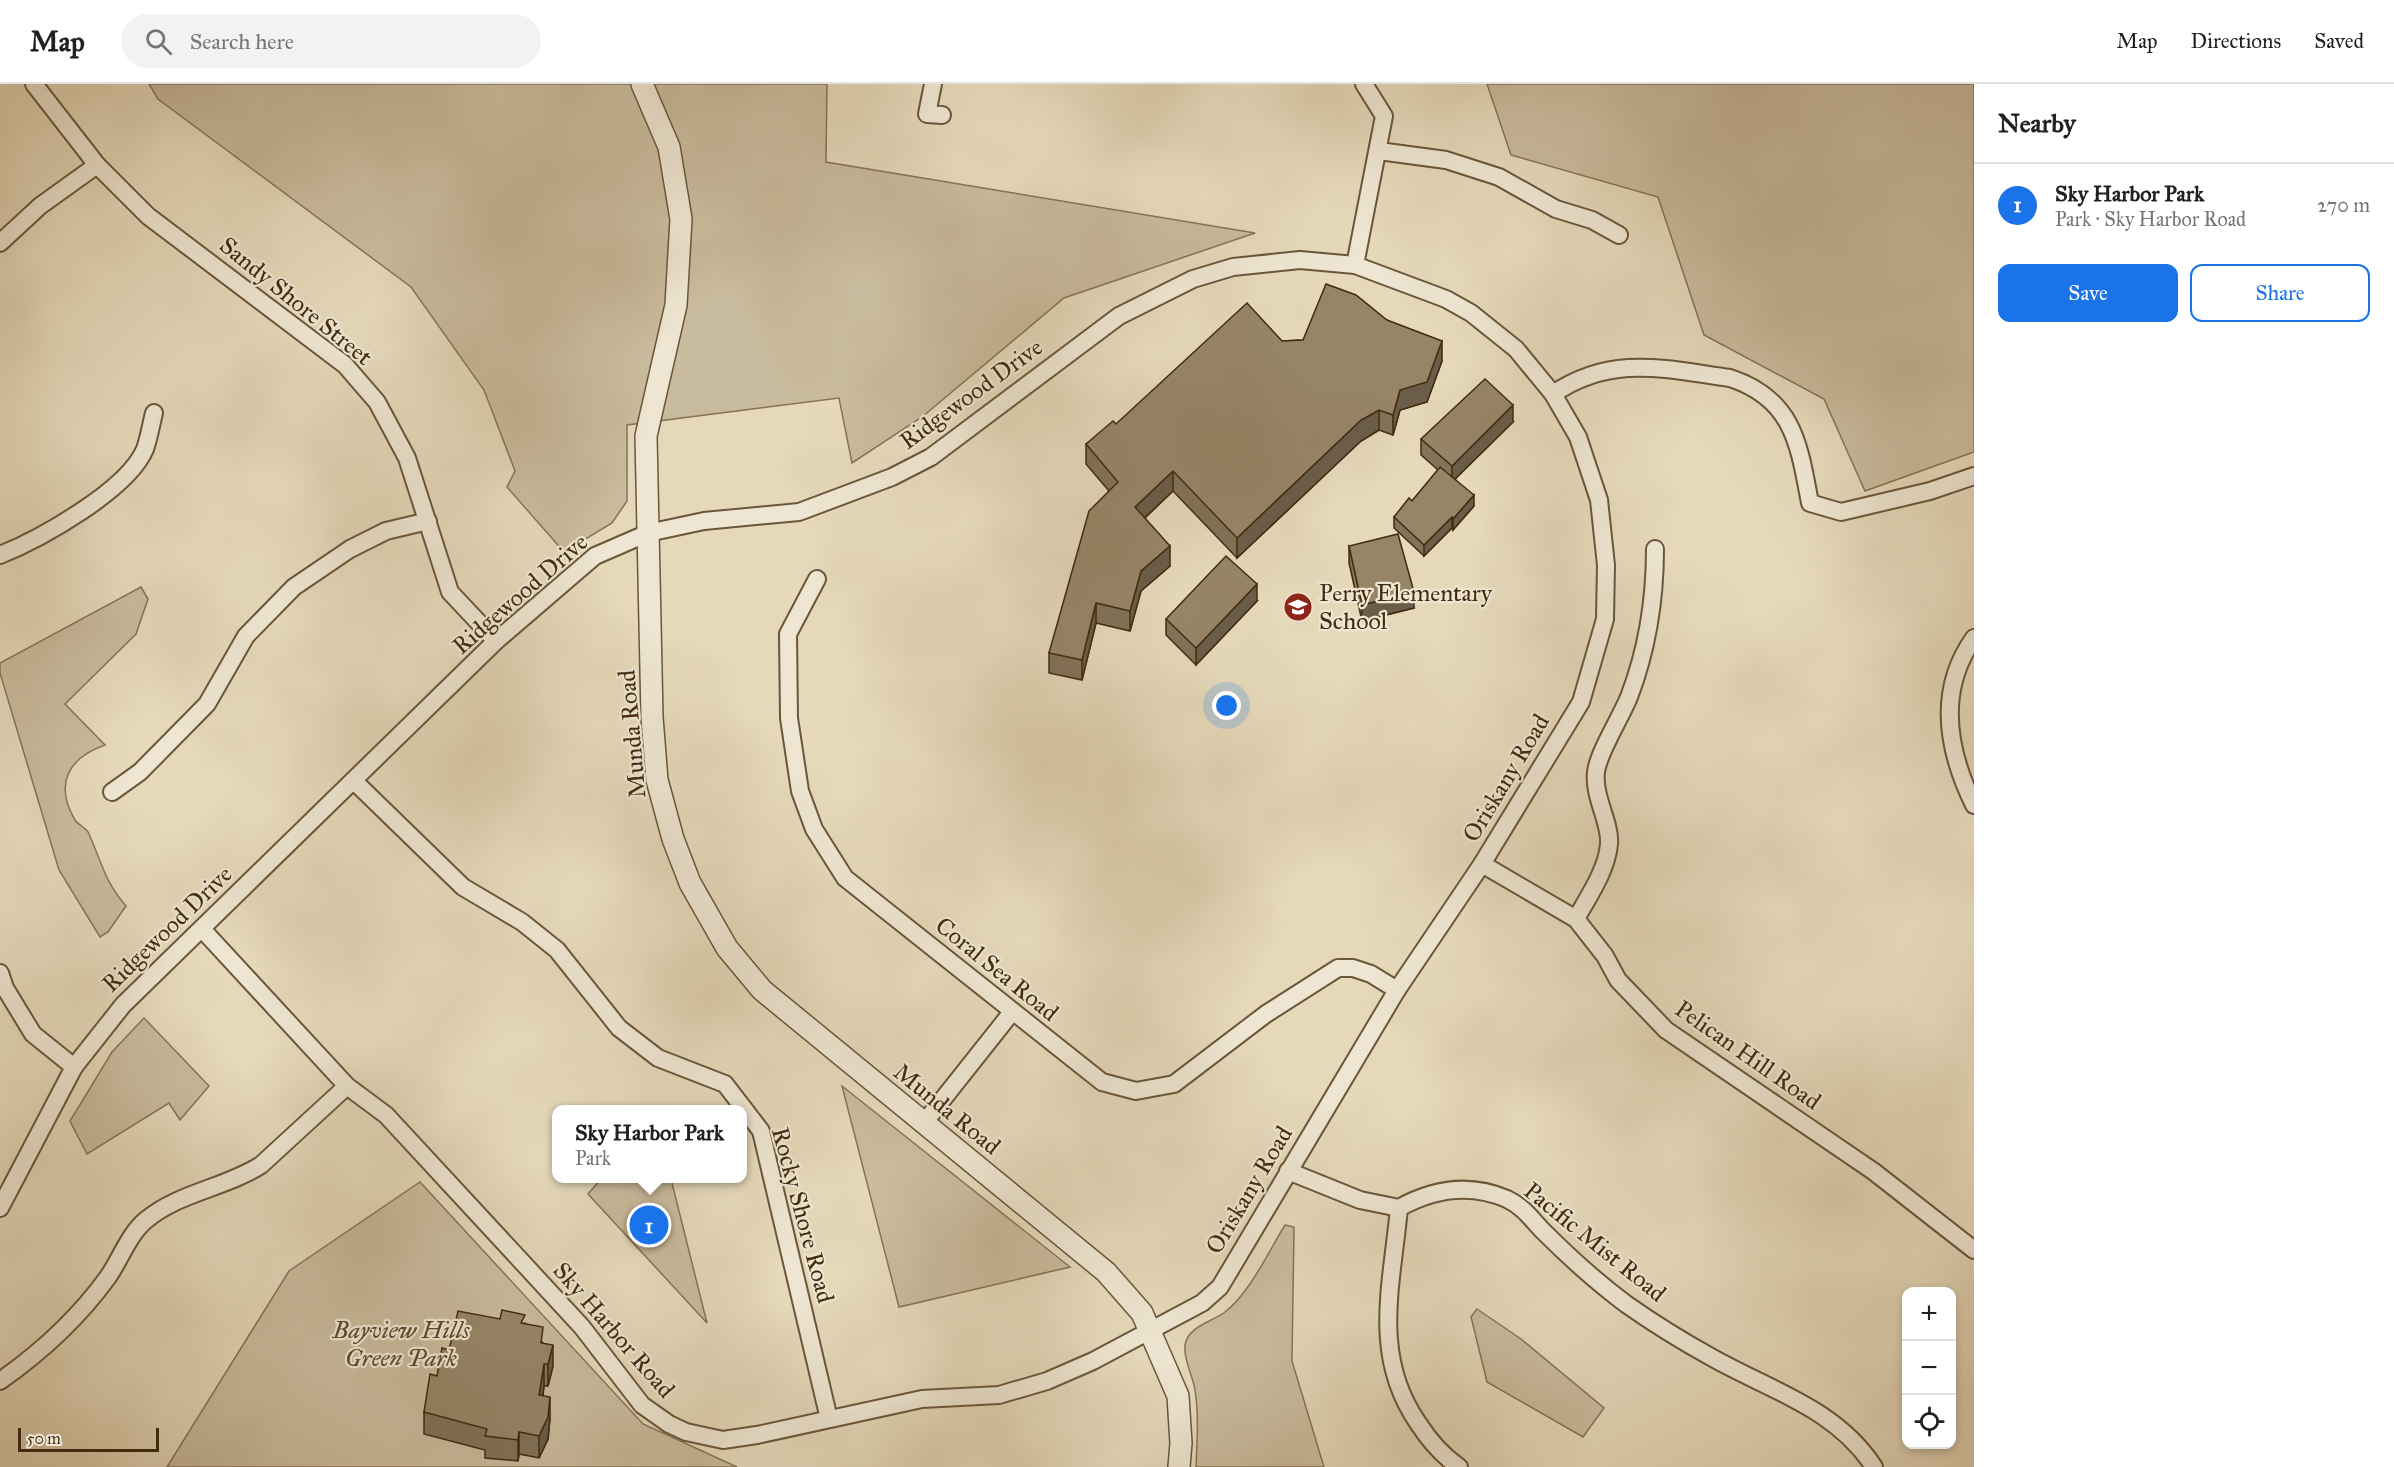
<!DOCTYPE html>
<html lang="en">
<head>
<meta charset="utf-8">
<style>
	:root { --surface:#fff; --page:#f2f2f2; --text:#202124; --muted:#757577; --line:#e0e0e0; --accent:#1a73e8 }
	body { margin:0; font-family:"IM FELL Great Primer",serif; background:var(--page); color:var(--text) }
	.controls { position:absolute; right:18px; bottom:18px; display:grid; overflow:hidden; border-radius:12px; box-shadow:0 3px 9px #0003 }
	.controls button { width:54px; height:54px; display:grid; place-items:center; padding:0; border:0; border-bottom:2px solid var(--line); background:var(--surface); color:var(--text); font:30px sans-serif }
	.scale { position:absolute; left:18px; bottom:15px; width:141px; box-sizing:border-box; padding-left:6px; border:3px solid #422b0f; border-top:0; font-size:16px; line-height:21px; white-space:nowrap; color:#422b0f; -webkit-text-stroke:4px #eee6d2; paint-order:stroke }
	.you { position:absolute; left:1227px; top:622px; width:21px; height:21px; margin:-15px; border:4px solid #fff; border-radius:50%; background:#1a73e8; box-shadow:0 0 0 9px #1a73e833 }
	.badge { display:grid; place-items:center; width:39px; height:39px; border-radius:50%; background:var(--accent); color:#fff; font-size:20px; font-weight:700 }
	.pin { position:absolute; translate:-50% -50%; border:3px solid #fff; box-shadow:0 2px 6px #0006 }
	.popup { position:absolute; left:552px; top:1021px; width:195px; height:78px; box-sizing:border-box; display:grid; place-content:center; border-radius:12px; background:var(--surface); filter:drop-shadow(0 2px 4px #0005); font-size:20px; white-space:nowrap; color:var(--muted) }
	.popup b { font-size:22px; color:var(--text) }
	.popup::after { content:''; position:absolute; left:50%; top:100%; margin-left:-12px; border:12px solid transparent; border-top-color:var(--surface) }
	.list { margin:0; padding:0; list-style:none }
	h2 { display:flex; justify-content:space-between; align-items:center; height:78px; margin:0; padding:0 24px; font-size:26px }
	h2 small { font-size:20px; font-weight:400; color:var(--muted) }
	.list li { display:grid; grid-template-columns:39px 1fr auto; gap:18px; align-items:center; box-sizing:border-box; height:84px; padding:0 24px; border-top:2px solid var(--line) }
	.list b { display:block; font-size:22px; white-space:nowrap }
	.list p { margin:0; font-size:20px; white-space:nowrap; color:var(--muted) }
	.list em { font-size:20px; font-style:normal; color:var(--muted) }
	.actions { display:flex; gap:12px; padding:18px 24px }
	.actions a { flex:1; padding:14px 0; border:2px solid var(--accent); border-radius:12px; text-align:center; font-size:21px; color:var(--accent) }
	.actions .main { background:var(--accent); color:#fff }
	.icon { flex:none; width:33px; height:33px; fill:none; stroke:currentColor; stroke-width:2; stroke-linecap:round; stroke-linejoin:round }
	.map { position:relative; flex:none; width:1974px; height:1383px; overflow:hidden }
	header { display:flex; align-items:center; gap:36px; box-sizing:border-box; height:84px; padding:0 30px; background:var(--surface); border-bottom:2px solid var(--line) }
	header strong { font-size:28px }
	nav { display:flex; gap:33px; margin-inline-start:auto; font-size:21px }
	.search { width:420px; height:54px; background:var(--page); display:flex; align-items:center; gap:15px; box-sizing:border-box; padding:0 21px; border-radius:33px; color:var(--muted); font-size:22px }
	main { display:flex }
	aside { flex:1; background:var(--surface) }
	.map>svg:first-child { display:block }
	.green { fill:#c9bb9d; stroke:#867356; stroke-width:1.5 }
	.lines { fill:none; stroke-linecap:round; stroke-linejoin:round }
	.minor-casing { stroke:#6b563a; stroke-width:20 }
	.tertiary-casing { stroke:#6b563a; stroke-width:24 }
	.minor { stroke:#eee6d2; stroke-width:16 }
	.tertiary { stroke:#eee6d2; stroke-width:21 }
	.wall { fill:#827259; stroke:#422b0f; stroke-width:1.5 }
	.shaded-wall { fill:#6a5d49; stroke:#422b0f; stroke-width:1.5 }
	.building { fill:#978568; stroke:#422b0f; stroke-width:1.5 }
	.labels { text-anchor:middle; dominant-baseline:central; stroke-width:4.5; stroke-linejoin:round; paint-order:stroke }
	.street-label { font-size:24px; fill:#422b0f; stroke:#eee6d2 }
	.poi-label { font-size:24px; fill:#422b0f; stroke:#eee6d2; text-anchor:start }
	.park-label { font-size:24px; font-style:italic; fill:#5d482b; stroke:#eee6d2 }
</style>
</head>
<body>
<header>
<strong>Map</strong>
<div class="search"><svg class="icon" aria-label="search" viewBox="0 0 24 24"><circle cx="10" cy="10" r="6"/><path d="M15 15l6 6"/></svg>Search here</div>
<nav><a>Map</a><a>Directions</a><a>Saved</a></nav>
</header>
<main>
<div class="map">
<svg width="1974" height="1383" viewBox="0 0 1974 1383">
	<rect width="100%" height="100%" fill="#e5d9ba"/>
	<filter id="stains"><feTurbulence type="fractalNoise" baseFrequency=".00333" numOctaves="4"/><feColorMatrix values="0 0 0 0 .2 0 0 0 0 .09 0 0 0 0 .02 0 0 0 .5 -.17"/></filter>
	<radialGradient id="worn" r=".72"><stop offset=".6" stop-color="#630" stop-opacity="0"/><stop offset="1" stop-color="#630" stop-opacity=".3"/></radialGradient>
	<g class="green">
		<polygon points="149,0 827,0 826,78 1255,149 1064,214 922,333 852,379 839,314 627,341 627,417 612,439 564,468 507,403 515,387 484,306 411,203 158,15"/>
		<polygon points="1487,0 1974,0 1974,368 1865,407 1824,315 1704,251 1658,113 1511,71"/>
		<path d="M 141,503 L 148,515 L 136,550 L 65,620 L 105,661 C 68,674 54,700 75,736 C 78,741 85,743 88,748 C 102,778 103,795 126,822 L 108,848 L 100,853 L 59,786 L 0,589 L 0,579 Z"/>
		<polygon points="144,934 209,1002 180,1036 169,1019 87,1070 70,1037 112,968"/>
		<polygon points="842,1002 1070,1183 899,1223"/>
		<polygon points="601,1095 671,1095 707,1239 588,1110"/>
		<polygon points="420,1098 643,1340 737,1383 167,1383 289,1187"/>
		<path d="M 1285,1141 L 1294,1143 L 1292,1277 L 1324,1383 L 1196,1383 C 1197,1356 1199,1332 1195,1306 C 1193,1292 1183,1275 1185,1261 C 1188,1242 1212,1238 1225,1228 C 1249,1210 1269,1167 1285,1141 Z"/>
		<polygon points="1477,1225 1521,1255 1604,1324 1583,1353 1487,1298 1471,1233"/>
	</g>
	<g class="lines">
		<g class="minor-casing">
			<g id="minor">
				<polyline points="34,0 97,81 148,132 345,281 377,318 407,374 450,508 496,557"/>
				<polyline points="933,0 927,30 942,31"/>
				<polyline points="1379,67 1446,76 1499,93 1556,125 1592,136 1619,151"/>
				<polyline points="0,159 40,122 97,81"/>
				<polyline points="1355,181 1384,32 1364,0"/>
				<path d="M 1553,310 C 1612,270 1664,285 1730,294 C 1794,315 1799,361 1810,419 L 1841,428 L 1930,407 L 1974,392"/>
				<path d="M 0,471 C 40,455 128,406 145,365 C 149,354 151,341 154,329"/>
				<polyline points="817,495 788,550 789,634 800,707 814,745 845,794 1102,998 1136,1007 1174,1000 1266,930 1338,884 1353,884 1371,890 1397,906"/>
				<path d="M 1974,554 C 1937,606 1947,666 1974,721"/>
				<polyline points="354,697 463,803 522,838 557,866 619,944 658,974 725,1000 761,1047 829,1335"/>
				<polyline points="112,708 140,688 207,620 246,552 294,503 350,465 386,447 428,437"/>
				<polyline points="1482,780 1576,835 1605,872 1618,896 1666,946 1873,1087 1974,1166"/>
				<path d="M 1576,835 C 1588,813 1607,786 1609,760 C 1611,739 1593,713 1596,688 C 1598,669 1621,633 1629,613 C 1647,566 1655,514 1655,465"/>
				<polyline points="0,889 5,904 33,950 74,983"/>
				<polyline points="924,1039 1012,928"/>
				<path d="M 1288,1087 L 1360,1116 L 1399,1124 C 1433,1105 1470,1099 1507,1115 C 1524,1123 1532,1136 1544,1148 C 1569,1173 1598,1199 1626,1220 C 1653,1239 1682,1257 1711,1273 C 1769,1306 1836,1324 1874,1383"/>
				<polyline points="0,1124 74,983 123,921 496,557 595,472 648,449 704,437 799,428 892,393 931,373 1119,232 1193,195 1233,183 1300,176 1355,181 1446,215 1471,229 1516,265 1553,310 1578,353 1599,416 1606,481 1605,535 1581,618 1482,780 1397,906 1220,1203 1202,1219 1093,1277 1047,1297 999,1311 922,1315 757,1351 723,1356 686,1348 669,1340 642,1321 582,1243 522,1178 386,1031 347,1002 202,845"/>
				<path d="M 1399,1124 C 1392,1201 1371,1271 1418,1339 C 1429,1356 1443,1372 1459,1383"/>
				<path d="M 0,1297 C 40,1269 79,1233 108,1193 C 121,1174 129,1150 146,1136 C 180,1108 225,1104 261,1081 L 347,1002"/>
			</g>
		</g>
		<g class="tertiary-casing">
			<polyline id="tertiary" points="642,0 669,63 681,135 676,221 646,352 652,633 657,696 673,755 690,799 727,864 762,906 1106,1188 1142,1229 1178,1312 1181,1359 1179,1383"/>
		</g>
		<use href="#minor" class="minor"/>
		<use href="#tertiary" class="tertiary"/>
	</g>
	<g class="wall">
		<polygon points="1387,236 1442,277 1427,318 1400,326 1393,351 1379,346 1361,357 1237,474 1173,407 1145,434 1170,482 1141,507 1130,547 1096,539 1082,596 1049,589 1049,569 1109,407 1086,380 1086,360 1116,340 1282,257 1303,256"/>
		<polygon points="1513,338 1455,395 1474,422 1453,446 1452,444 1424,472 1394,444 1394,433 1412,417 1438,386 1421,371 1421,355"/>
		<polygon points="1349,462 1414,524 1362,537 1349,479"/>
		<polygon points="1257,517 1196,581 1166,551 1166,535"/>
		<polygon points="525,1239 543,1259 553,1282 548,1302 544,1302 543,1312 550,1334 548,1355 539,1374 519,1370 518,1377 485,1374 485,1366 424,1350 424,1328 437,1292 449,1266"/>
	</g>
	<g class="shaded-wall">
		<polygon points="1442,257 1442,277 1427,318 1400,326 1393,351 1393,331 1400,306"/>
		<polygon points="1513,321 1513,338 1452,398 1452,382"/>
		<polygon points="1379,326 1379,346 1361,357 1237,474 1237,454 1361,336"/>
		<polygon points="1173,387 1173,407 1135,443 1135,423"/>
		<polygon points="1474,411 1474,422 1453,446 1453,435"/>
		<polygon points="1452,433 1452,444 1424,472 1424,461"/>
		<polygon points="1170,462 1170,482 1141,507 1130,547 1130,527 1141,487"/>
		<polygon points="1257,500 1257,517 1196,581 1196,564"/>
		<polygon points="1414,508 1414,524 1362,537 1362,521"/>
		<polygon points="1096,519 1096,539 1082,596 1082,576"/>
		<polygon points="553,1261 553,1282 548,1302 548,1280"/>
		<polygon points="544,1280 544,1302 539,1333 539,1311"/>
		<polygon points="550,1313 550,1334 548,1355 539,1374 539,1352"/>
		<polygon points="519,1348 519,1370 518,1377 518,1356"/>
	</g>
	<g class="building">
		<polygon points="1326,200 1356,211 1387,236 1442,257 1427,298 1400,306 1393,331 1379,326 1361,336 1237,454 1173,387 1135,423 1170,462 1141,487 1130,527 1096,519 1082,576 1049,569 1089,427 1118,398 1086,360 1113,337 1116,340 1247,219 1282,257 1303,256"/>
		<polygon points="1485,295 1513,321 1452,382 1421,355"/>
		<polygon points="1440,383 1474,411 1453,435 1452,433 1424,461 1394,433 1409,414 1412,417"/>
		<polygon points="1398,450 1414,508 1362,521 1349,462"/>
		<polygon points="1226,472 1257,500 1196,564 1166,535"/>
		<polygon points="502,1226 525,1231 521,1239 543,1243 541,1259 553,1261 548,1280 544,1280 539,1311 550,1313 548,1333 539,1352 519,1348 518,1356 485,1352 487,1345 424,1328 430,1290 437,1292 442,1264 449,1266 458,1227 500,1235"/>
	</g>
	<defs>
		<g id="school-disc" transform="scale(1.5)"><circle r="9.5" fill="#8f2418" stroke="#eee6d2"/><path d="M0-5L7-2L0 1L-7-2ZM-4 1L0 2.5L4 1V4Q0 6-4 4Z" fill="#fff"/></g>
	</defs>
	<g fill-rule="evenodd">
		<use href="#school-disc" x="1298" y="523"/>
	</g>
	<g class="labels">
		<g class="street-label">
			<text transform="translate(296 217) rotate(39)">Sandy Shore Street</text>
			<text transform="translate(971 310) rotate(-36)">Ridgewood Drive</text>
			<text transform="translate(520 510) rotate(-41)">Ridgewood Drive</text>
			<text transform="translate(632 650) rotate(-95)">Munda Road</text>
			<text transform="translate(1506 694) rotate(-59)">Oriskany Road</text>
			<text transform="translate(167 845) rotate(-44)">Ridgewood Drive</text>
			<text transform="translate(997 885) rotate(39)">Coral Sea Road</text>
			<text transform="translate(1748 971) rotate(35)">Pelican Hill Road</text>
			<text transform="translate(947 1025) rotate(39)">Munda Road</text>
			<text transform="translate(1249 1106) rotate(-59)">Oriskany Road</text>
			<text transform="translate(803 1131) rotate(75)">Rocky Shore Road</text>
			<text transform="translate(1595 1158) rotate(39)">Pacific Mist Road</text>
			<text transform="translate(614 1246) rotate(49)">Sky Harbor Road</text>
		</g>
		<g class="poi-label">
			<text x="1319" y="509">Perry Elementary<tspan x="1319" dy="28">School</tspan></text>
		</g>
		<g class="park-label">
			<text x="401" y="1246">Bayview Hills<tspan x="401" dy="28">Green Park</tspan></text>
		</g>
	</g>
	<rect width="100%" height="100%" filter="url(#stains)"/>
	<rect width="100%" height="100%" fill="url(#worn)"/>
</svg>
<div class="controls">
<button>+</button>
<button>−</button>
<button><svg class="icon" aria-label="locate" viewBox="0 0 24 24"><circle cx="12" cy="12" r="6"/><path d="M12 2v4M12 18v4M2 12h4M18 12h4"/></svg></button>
</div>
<div class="scale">50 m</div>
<div class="you"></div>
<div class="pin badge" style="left:649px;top:1141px">1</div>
<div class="popup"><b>Sky Harbor Park</b>Park</div>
</div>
<aside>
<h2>Nearby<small></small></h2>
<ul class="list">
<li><span class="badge">1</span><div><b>Sky Harbor Park</b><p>Park · Sky Harbor Road</p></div><em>270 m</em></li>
</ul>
<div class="actions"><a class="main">Save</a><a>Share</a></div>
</aside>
</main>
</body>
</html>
